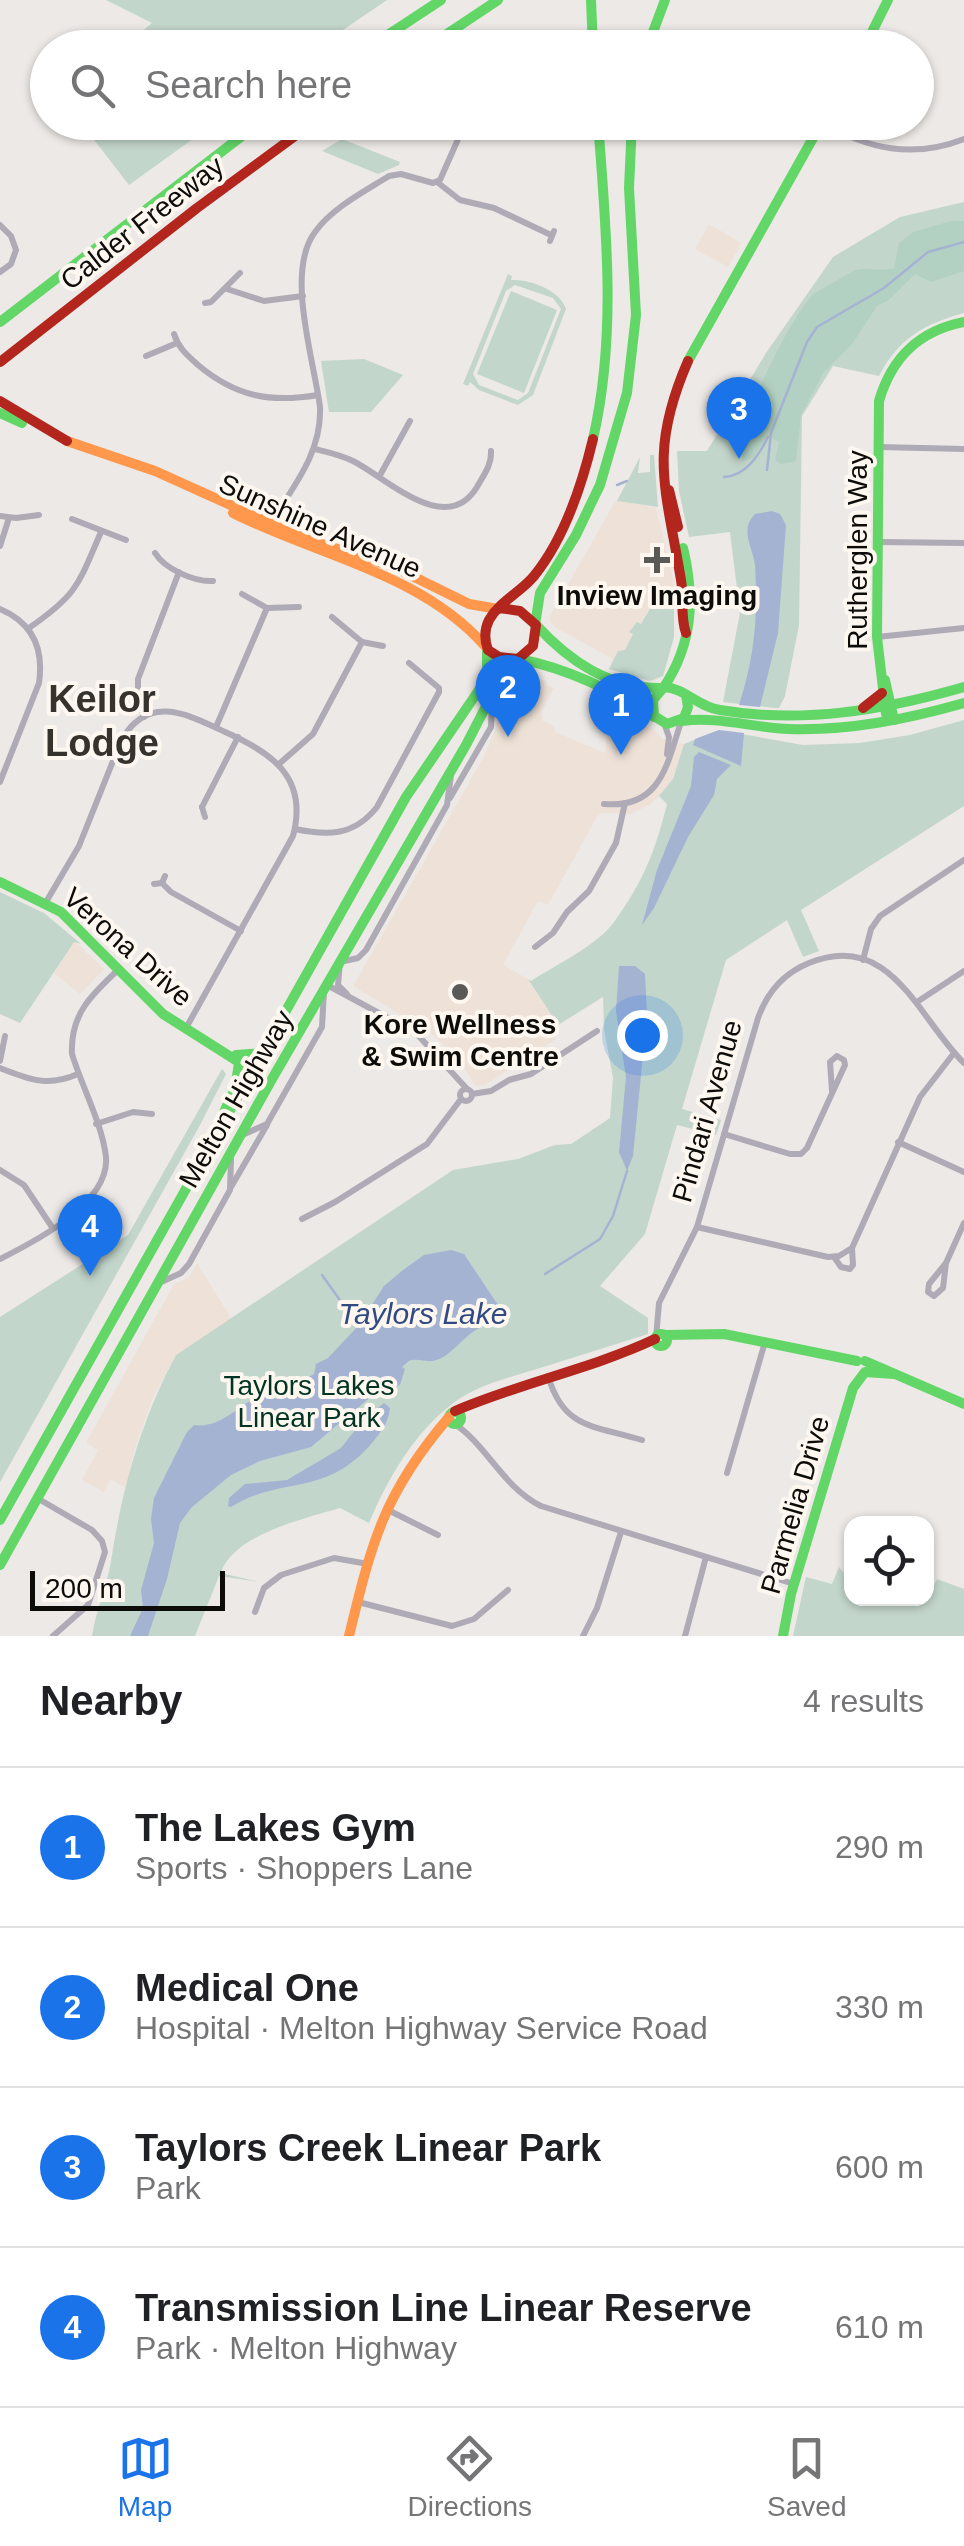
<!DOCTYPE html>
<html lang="en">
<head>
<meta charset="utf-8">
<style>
	:root { --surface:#fff; --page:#f6f6f6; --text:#202124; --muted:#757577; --line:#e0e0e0; --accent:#1a73e8 }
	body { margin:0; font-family:Helvetica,sans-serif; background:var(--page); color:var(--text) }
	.controls { position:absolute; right:30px; bottom:30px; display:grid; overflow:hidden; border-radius:20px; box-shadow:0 2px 8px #0004 }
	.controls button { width:90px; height:90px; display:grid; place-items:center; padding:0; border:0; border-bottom:2px solid var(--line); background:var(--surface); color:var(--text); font:50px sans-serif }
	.scale { position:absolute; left:30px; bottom:25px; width:195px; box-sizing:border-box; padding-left:10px; border:5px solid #0d0c09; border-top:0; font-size:28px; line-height:35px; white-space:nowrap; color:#0d0c09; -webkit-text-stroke:8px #fdf7f0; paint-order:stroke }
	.you { position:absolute; left:642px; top:1035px; width:35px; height:35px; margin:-25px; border:8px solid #fff; border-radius:50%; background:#1a73e8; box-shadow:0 0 0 15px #1a73e833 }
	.badge { display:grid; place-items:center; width:65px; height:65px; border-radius:50%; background:var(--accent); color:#fff; font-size:32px; font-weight:700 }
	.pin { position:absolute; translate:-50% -82px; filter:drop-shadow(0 2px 5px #0008) }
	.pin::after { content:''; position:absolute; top:52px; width:35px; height:30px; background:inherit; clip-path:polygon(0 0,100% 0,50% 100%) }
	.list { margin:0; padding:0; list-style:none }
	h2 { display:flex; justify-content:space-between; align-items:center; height:130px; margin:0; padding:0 40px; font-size:42px }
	h2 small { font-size:32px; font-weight:400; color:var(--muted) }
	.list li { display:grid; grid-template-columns:65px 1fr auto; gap:30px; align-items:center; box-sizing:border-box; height:160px; padding:0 40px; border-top:2px solid var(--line) }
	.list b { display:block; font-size:38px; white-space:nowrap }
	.list p { margin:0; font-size:32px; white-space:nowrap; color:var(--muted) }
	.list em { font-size:32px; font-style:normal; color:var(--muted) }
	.icon { flex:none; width:55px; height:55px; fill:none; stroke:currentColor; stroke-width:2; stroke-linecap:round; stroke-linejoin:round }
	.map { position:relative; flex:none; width:964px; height:1636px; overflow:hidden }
	.search { position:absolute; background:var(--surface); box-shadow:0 2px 8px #0004; left:30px; right:30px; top:30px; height:110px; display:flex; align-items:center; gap:25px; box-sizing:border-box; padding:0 35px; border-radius:55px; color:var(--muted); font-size:38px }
	.sheet { height:770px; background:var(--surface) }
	nav { display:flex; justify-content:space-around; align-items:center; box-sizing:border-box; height:140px; border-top:2px solid var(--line); background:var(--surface); font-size:28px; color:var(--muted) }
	nav a { display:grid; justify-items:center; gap:5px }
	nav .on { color:var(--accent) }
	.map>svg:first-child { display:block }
	.commercial { fill:#eee2d8 }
	.green { fill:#c3d6cb; fill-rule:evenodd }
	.forest { fill:#b3d1c2 }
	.water { fill:#a5b3d2 }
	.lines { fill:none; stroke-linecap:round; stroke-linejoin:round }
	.stream { stroke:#a5b3d2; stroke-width:2.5 }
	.street { stroke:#aeaab6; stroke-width:6 }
	.fast { stroke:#63d668; stroke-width:10 }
	.slow { stroke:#ff974d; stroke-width:10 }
	.jam { stroke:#b3261e; stroke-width:10 }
	.poi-dot { fill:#5b5956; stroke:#fdf7f0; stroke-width:4 }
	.labels { text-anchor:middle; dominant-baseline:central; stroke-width:8; stroke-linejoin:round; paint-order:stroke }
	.street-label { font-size:28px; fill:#0d0c09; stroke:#fdf7f0 }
	.poi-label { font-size:28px; font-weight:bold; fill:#0d0c09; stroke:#fdf7f0 }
	.park-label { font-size:28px; fill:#013422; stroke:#fdf7f0 }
	.water-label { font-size:30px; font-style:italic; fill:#314a84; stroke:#fdf7f0 }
	.district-label { font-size:38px; font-weight:bold; fill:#36322c; stroke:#fdf7f0 }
</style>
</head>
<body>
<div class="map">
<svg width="964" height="1636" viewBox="0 0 964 1636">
	<rect width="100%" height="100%" fill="#ece9e6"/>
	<g class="commercial">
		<polygon points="709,224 741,243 728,267 695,249"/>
		<polygon points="616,500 656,508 673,578 674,637 664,673 655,681 609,669 613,659 553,626 549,618"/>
		<polygon points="523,671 546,681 545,684 554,688 541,712 543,721 554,726 555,732 605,753 609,709 652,728 663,739 684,744 671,784 651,804 631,814 601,813 597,817 548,905 538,901 503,965 528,979 558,1025 555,1040 485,1085 476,1086 457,1058 430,1032 353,986 483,758 496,728 501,695"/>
		<polygon points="74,941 104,969 80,994 54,973"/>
		<polygon points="197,1263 232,1320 176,1355 154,1395 135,1448 126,1488 110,1479 104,1492 82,1480 98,1450 86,1443 174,1284 189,1278"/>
	</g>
	<g class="green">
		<polygon points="106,0 387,0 318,47 122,48 152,23"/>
		<polygon points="81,123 215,123 129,185"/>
		<polygon points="342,139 400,162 399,165 378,174 322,151"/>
		<path d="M 964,202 L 964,313 C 924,324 899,338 879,376 L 833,366 L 802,416 L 799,625 L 785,696 L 779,708 L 775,708 L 723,702 L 740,613 L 730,532 L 689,537 L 679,491 L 677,451 L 707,451 L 766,353 L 833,257 L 900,217 Z"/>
		<path d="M 508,274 L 512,276 L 511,280 C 530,279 560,290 566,309 L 533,395 L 518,405 L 479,390 L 470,382 L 468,386 L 463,384 ZM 515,285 L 553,298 L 561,309 L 528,393 L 518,400 L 479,385 L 473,374 L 506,291 Z"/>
		<polygon points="511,291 557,310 524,393 477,374"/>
		<polygon points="364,359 403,375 371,412 329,412 321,361"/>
		<polygon points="650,455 654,455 658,507 617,501 640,457 638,473 650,472"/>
		<polygon points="674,596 674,637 663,676 650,681 609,669 618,651 625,650 633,634 629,632 637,622 641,624 657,597"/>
		<path d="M 964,720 L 964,806 L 801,910 L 819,951 L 803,957 L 787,920 L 726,960 L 682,1109 L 721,1120 L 716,1135 L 677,1125 L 645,1234 L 600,1286 L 648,1318 L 648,1334 C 611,1346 574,1357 537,1369 C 508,1378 477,1385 452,1404 C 414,1433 387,1480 369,1523 L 340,1508 C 306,1518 232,1535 221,1573 L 259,1582 L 219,1576 L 195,1636 L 92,1636 C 96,1610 107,1586 111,1561 C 122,1489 141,1420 176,1355 L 453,1170 L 518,1159 L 555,1145 L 571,1144 L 610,1118 L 613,1078 L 604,1029 L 603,997 L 558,1025 L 528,979 L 531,981 C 554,966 598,945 614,922 C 643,882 655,852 667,804 L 659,796 L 673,779 L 684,744 L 719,730 L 803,745 L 860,743 L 910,735 Z"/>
		<polygon points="0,892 44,913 81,944 74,942 20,1023 0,1014"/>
		<polygon points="222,1069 226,1074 200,1125 0,1482 0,1317 128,1235"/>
		<polygon points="839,1567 847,1577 851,1576 852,1598 926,1598 927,1592 930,1594 937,1579 964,1589 964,1636 793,1636 806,1577 832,1584"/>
	</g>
	<path class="forest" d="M 951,221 L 964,221 L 964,271 L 931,282 L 915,274 L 889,300 L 877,306 L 852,344 L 824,372 L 801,415 L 796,461 L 781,464 L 775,460 L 779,442 L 767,436 L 753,458 L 743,461 C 730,437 792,312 815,293 C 818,291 853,271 856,270 C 868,267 881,272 894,268 L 899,243 L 913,232 Z"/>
	<g class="water">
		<path d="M 772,511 L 780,514 L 786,525 L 778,633 L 760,707 L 739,705 C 755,655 758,617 755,565 C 753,547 739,530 755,514 Z"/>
		<polygon points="719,730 744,733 741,766 693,745 695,739"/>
		<polygon points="699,752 731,765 717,779 714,795 688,837 654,908 642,925 657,870 691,786 694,757"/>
		<polygon points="619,966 635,966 645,974 647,1015 633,1156 627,1171 619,1152 626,1077 616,1011"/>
		<path d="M 451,1250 L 464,1254 L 504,1314 L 504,1323 C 468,1320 457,1357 433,1361 C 424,1362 418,1358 409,1361 L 402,1367 L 405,1369 L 400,1385 L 392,1388 L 385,1385 L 311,1447 L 260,1461 L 231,1475 L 192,1507 L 180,1523 L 167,1579 L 148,1636 L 130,1636 L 143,1608 L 141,1590 L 154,1543 L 151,1519 L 154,1498 L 187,1432 L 194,1425 C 222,1429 239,1403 264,1394 C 283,1388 297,1384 314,1374 L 316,1364 L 328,1358 L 359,1325 L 384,1286 L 403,1270 L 424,1255 Z"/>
		<path d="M 384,1403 L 390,1408 C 389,1422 381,1432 372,1443 C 325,1498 283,1475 231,1507 L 228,1506 L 229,1498 L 245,1484 L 287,1480 L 341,1448 L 355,1430 C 371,1428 366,1424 373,1412 Z"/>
	</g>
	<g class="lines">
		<g class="stream">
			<polyline points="767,470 771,433 807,342 817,327 884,288 928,252 964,242"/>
			<path d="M 724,477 C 746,476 759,455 768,437"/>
			<polyline points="617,485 627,481"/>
			<polyline points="545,1274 600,1239 613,1216 627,1171"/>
			<polyline points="322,1275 342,1303"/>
			<polyline points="345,1307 358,1325"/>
		</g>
		<g class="street">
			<path d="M 822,123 C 868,149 913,159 964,139"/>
			<polyline points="532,134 542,131"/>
			<polyline points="437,182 460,200 494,208 551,235"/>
			<polyline points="0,225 11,236 16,250 11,264 0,272"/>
			<polyline points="550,241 554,231"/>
			<polyline points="227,289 264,301 303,296"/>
			<polyline points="205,303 211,302 240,273"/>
			<path d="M 174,334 C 179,349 187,355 198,365 C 236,397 271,403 318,395"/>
			<polyline points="146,356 177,343"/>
			<polyline points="879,447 964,449"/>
			<path d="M 315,449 C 327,452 341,455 353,461 C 387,478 446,538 477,487 C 483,476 492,465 491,451"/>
			<polyline points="379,477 410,421"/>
			<polyline points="0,516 16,518 39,515"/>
			<polyline points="72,519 126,540"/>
			<path d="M 270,524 C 293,487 322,453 320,407 C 314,360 285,272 315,232 C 332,208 365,191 389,176 L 401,174 L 433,183 L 440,180 L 459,137 L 471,122"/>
			<polyline points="878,542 964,543"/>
			<polyline points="0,546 9,518"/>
			<path d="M 155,553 C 165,569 194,582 213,581"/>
			<polyline points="242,594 267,608 299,607"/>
			<path d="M 0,609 C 33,623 44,649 39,683 L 0,782"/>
			<polyline points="332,617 362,642 383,646"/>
			<path d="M 29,628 C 78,594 78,585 101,532"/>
			<polyline points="877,637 964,628"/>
			<polyline points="144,717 138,698 138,679 179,572"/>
			<polyline points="664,723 669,737 667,754"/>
			<polyline points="216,727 267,608"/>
			<polyline points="279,764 313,734 362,642"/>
			<polyline points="450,798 491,727 492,702"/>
			<path d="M 604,804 C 661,809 667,764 681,722"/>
			<polyline points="202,807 238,737"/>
			<polyline points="202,807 205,817"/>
			<path d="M 295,829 C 328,836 354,836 377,807 L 439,692 L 439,688 L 409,663"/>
			<polyline points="162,883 171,892 241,931"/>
			<polyline points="154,884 162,883 165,876"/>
			<path d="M 46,902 L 79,846 L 121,741 C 147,694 185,713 223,731 C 270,752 309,776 293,836 L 186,1028"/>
			<polyline points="535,947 553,933 567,912 589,891 616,843 625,803"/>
			<polyline points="863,960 871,929 880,916 964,860"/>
			<polyline points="327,985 416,1033 467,1089"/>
			<polyline points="347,994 338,985 340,962 358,958 366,950 447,805 451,775"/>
			<polyline points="917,1002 964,971"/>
			<polyline points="0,1061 5,1036"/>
			<path d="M 0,1068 C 30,1080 48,1087 78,1074"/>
			<circle cx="466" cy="1095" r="6"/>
			<polyline points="472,1094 491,1091 509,1080 531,1074 597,1031"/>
			<polyline points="96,1124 133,1112 152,1114"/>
			<polyline points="724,1134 790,1154 801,1154 807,1148 845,1065 844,1060 837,1056 830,1062 832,1091"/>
			<polyline points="240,1136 267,1124 322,1027 324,991"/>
			<polyline points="898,1142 964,1172"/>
			<polyline points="0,1170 24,1185 52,1227"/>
			<polyline points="231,1187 267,1125"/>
			<polyline points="302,1219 335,1202 427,1144 461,1099"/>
			<polyline points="697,1227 828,1257 839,1256 852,1248 920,1097 954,1053"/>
			<polyline points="834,1257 841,1267 850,1269 853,1265 852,1249"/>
			<path d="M 0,1259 C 36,1241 110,1203 106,1157 C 102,1123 82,1087 72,1054 C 70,1015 91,995 118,970"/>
			<polyline points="946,1263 943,1288 934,1296 928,1292 929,1284 946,1263 964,1223"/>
			<polyline points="159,1283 181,1273 189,1264 230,1190 231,1159"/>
			<path d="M 656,1338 L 659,1303 L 697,1227 L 758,1018 C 767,993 784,973 809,963 C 891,929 919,1020 964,1063"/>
			<path d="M 548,1376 C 564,1430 594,1425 642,1440"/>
			<path d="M 455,1424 C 488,1447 503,1487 541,1506 L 794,1584"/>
			<polyline points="727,1473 765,1342"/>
			<polyline points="37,1498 92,1530 102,1541 105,1552 88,1605 53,1636"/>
			<polyline points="386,1509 438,1535"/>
			<polyline points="358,1602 452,1626 474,1619 508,1590"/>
			<polyline points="255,1612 264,1588 281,1575 334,1558 368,1564"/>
			<polyline points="583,1636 597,1608 621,1532"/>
			<polyline points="685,1636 706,1557"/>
		</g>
		<g class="fast">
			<polyline points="591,0 593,48"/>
			<polyline points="368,48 441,0"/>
			<polyline points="426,48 498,0"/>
			<polyline points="647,48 665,0"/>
			<polyline points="864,48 888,0"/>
			<polyline points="0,322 260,122"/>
			<polyline points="688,361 822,122"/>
			<polyline points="0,413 22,423"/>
			<path d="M 593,439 C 617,335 606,228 598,122"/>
			<polyline points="535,625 540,593 576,535 600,485 627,393 636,315 629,188 632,122"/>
			<path d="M 536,625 C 570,662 609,688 660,688"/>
			<path d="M 519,659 C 572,669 622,695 667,724 L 684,718 L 688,707 L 686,695"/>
			<polyline points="885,680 894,720"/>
			<path d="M 664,687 C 693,643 695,598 683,548"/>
			<path d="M 886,714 L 877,637 L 879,401 C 892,357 919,331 964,322"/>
			<path d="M 654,717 L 653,700 L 664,687 C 685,688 698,707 720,710 C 803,724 884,710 964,687"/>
			<path d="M 682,721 C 719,716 753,728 789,729 C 849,731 907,719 964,703"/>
			<polyline points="0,882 61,912 163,1014 253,1071"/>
			<polyline points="236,1055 263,1053"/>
			<polyline points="217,1127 235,1089 239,1063"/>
			<circle cx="661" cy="1340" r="6"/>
			<polyline points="665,1335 724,1334 857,1361"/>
			<polyline points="865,1361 964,1404"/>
			<circle cx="455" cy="1418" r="6"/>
			<polyline points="0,1520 406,797 481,687 487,671 487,649"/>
			<polyline points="0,1565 272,1079 466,745 497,685 518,659"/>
			<polyline points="783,1636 791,1594 853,1388 865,1372 894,1374"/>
		</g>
		<g class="slow">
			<polyline points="67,441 155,471 306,539 394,567 469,604 498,609"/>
			<path d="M 233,513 C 318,556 421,573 485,646"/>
			<path d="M 349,1636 C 372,1541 384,1493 449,1417"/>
		</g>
		<g class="jam">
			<polyline points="0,362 197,208 314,122"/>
			<polyline points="0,401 67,441"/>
			<polyline points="669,490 678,527"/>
			<path d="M 499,608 L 520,611 L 536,625 L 533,646 L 518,659 L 499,657 L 488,650 C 484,639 484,630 489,620 C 500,601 521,592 534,576 C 564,539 582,485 593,439"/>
			<path d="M 686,633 C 680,618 684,597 681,580 C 666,488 648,453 688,361"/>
			<polyline points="863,708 882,693"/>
			<path d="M 455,1411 C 520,1383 591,1369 655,1339"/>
		</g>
	</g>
	<g class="poi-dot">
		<path d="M652 545h10v10h10v10h-10v10h-10v-10h-10v-10h10z"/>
		<circle cx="460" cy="992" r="10"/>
	</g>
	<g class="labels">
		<g class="street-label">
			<text transform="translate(142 223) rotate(-38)">Calder Freeway</text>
			<text transform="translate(320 526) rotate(24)">Sunshine Avenue</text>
			<text transform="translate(857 550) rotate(-90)">Rutherglen Way</text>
			<text transform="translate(128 947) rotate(42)">Verona Drive</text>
			<text transform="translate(236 1099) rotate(-60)">Melton Highway</text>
			<text transform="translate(707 1111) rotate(-74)">Pindari Avenue</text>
			<text transform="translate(795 1505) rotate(-74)">Parmelia Drive</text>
		</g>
		<g class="poi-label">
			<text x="657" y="595">Inview Imaging</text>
			<text x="460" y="1024">Kore Wellness<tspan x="460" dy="32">&amp; Swim Centre</tspan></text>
		</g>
		<g class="park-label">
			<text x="309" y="1385">Taylors Lakes<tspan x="309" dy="32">Linear Park</tspan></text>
		</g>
		<g class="water-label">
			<text x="423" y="1313">Taylors Lake</text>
		</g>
		<g class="district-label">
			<text x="102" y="699">Keilor<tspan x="102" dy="44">Lodge</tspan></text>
		</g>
	</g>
</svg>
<div class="controls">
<button><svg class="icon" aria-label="locate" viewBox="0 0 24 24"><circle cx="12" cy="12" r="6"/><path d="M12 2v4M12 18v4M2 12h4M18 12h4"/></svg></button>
</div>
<div class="scale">200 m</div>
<div class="you"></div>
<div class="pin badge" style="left:621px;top:755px">1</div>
<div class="pin badge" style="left:508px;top:737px">2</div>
<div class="pin badge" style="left:739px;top:459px">3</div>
<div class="pin badge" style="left:90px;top:1276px">4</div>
<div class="search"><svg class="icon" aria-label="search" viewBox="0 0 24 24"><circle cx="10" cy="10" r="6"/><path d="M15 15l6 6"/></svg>Search here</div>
</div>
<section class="sheet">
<h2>Nearby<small>4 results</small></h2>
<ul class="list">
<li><span class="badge">1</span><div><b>The Lakes Gym</b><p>Sports · Shoppers Lane</p></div><em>290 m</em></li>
<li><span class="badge">2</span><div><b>Medical One</b><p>Hospital · Melton Highway Service Road</p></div><em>330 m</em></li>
<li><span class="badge">3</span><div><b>Taylors Creek Linear Park</b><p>Park</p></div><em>600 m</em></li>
<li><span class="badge">4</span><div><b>Transmission Line Linear Reserve</b><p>Park · Melton Highway</p></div><em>610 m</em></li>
</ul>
</section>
<nav>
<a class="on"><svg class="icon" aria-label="map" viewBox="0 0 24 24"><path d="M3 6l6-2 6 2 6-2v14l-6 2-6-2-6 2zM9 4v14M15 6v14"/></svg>Map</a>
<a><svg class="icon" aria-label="directions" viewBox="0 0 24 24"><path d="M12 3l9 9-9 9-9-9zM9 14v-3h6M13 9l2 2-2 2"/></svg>Directions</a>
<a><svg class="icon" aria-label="saved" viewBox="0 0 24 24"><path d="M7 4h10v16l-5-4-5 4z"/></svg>Saved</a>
</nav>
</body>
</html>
